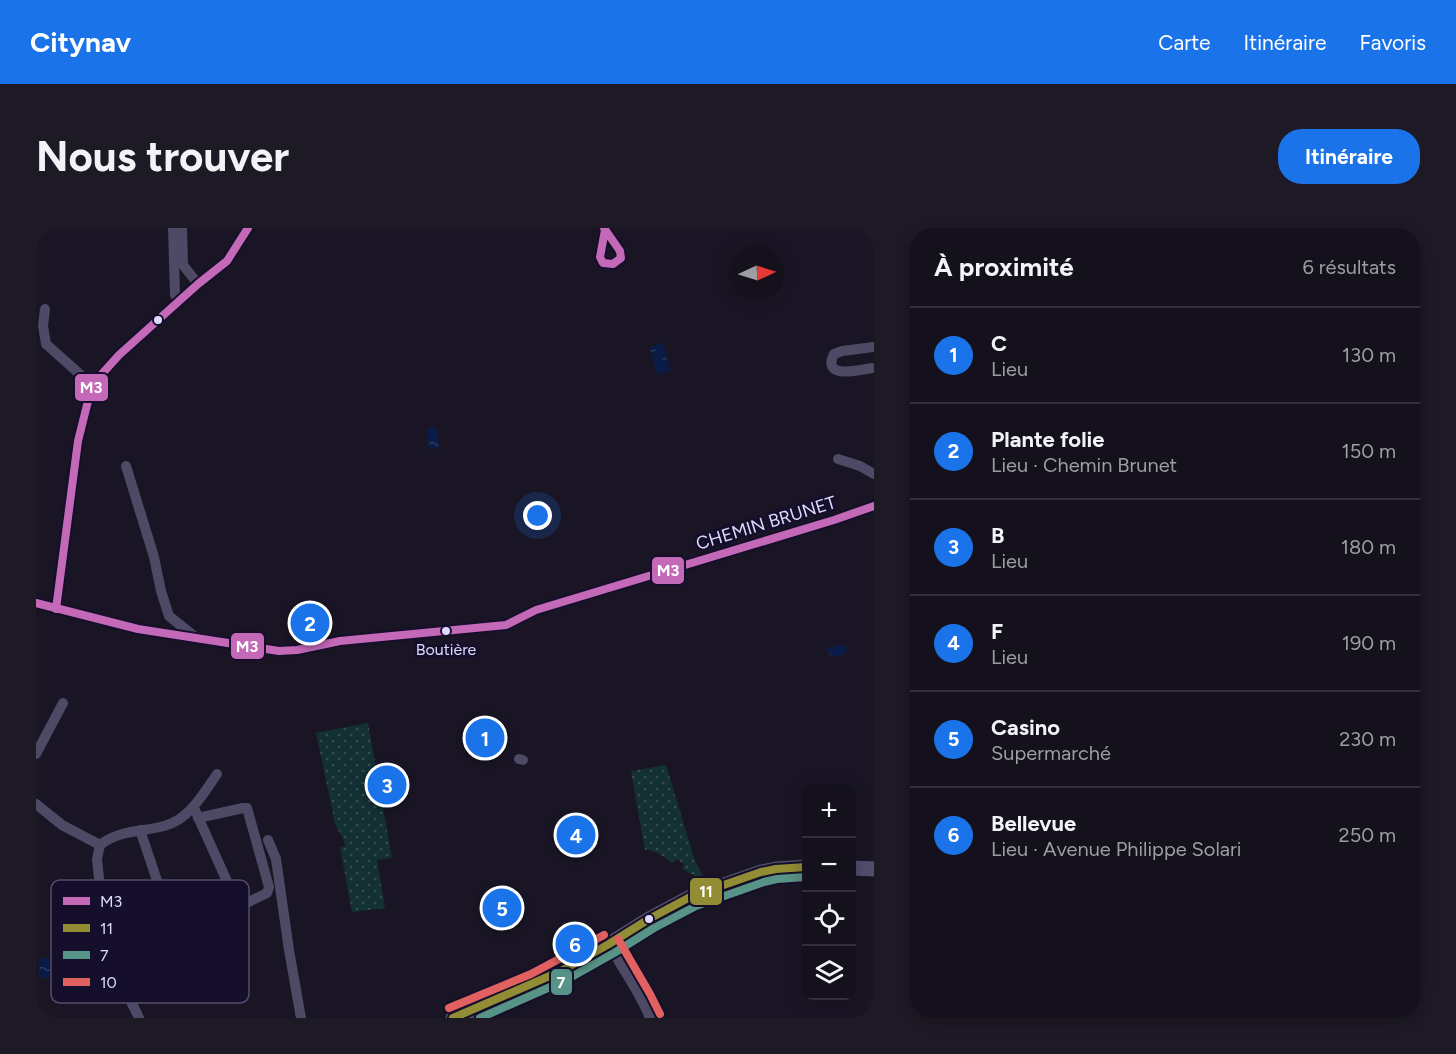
<!DOCTYPE html>
<html lang="fr">
<head>
<meta charset="utf-8">
<style>
	:root { --surface:#14101c; --page:#1d1925; --text:#f1f3f6; --muted:#9d9da3; --line:#33303b; --accent:#1a73e8 }
	body { margin:0; font-family:Figtree,sans-serif; background:var(--page); color:var(--text) }
	.controls { position:absolute; right:18px; bottom:18px; display:grid; overflow:hidden; border-radius:12px; box-shadow:0 3px 15px #0003 }
	.controls button { width:54px; height:54px; display:grid; place-items:center; padding:0; border:0; border-bottom:2px solid var(--line); background:var(--surface); color:var(--text); font:30px sans-serif }
	.compass { position:absolute; left:694px; top:18px; width:54px; height:54px; border-radius:50%; background:var(--surface); box-shadow:0 3px 15px #0003; rotate:86deg }
	.you { position:absolute; left:502px; top:288px; width:21px; height:21px; margin:-15px; border:4px solid #fff; border-radius:50%; background:#1a73e8; box-shadow:0 0 0 9px #1a73e833 }
	.badge { display:grid; place-items:center; width:39px; height:39px; border-radius:50%; background:var(--accent); color:#fff; font-size:20px; font-weight:700 }
	.pin { position:absolute; translate:-50% -50%; border:3px solid #fff; box-shadow:0 2px 6px #0006 }
	.list { margin:0; padding:0; list-style:none }
	h2 { display:flex; justify-content:space-between; align-items:center; height:78px; margin:0; padding:0 24px; font-size:26px }
	h2 small { font-size:20px; font-weight:400; color:var(--muted) }
	.list li { display:grid; grid-template-columns:39px 1fr auto; gap:18px; align-items:center; box-sizing:border-box; height:96px; padding:0 24px; border-top:2px solid var(--line) }
	.list b { display:block; font-size:22px; white-space:nowrap }
	.list p { margin:0; font-size:20px; white-space:nowrap; color:var(--muted) }
	.list em { font-size:20px; font-style:normal; color:var(--muted) }
	.icon { flex:none; width:33px; height:33px; fill:none; stroke:currentColor; stroke-width:2; stroke-linecap:round; stroke-linejoin:round }
	.map { position:relative; flex:none; width:838px; height:790px; overflow:hidden; border-radius:24px }
	header { display:flex; align-items:center; gap:36px; box-sizing:border-box; height:84px; padding:0 30px; background:var(--accent); color:#fff }
	header strong { font-size:28px }
	nav { display:flex; gap:33px; margin-inline-start:auto; font-size:21px }
	.intro { display:flex; align-items:center; justify-content:space-between; box-sizing:border-box; height:144px; padding:0 36px }
	h1 { margin:0; font-size:42px }
	.button { padding:15px 27px; border-radius:24px; background:var(--accent); color:#fff; font-size:21px; font-weight:700 }
	main { display:flex; gap:36px; padding:0 36px }
	aside { flex:1; background:var(--surface); border-radius:24px; box-shadow:0 3px 15px #0003 }
	.map>svg:first-child { display:block }
	.park { fill:url(#park-dots) }
	.water { fill:url(#water-ripples) }
	.lines { fill:none; stroke-linecap:round; stroke-linejoin:round }
	.minor { stroke:#4e4a66; stroke-width:10 }
	.secondary { stroke:#514d6b; stroke-width:15 }
	.bus-1-casing { stroke:#160f2b; stroke-width:12 }
	.bus-2-casing { stroke:#160f2b; stroke-width:12 }
	.bus-3-casing { stroke:#160f2b; stroke-width:12 }
	.bus-4-casing { stroke:#160f2b; stroke-width:12 }
	.bus-1 { stroke:#c468b8; stroke-width:8 }
	.bus-2 { stroke:#928c34; stroke-width:8 }
	.bus-3 { stroke:#579386; stroke-width:8 }
	.bus-4 { stroke:#e16161; stroke-width:8 }
	.bus-dot { fill:#e0d9ff; stroke:#160f2b; stroke-width:2 }
	.labels { text-anchor:middle; dominant-baseline:central; stroke-width:6; stroke-linejoin:round; paint-order:stroke }
	.bus-label { font-size:16px; fill:#e0d9ff; stroke:#160f2b }
	.street-label { font-size:18px; fill:#e0d9ff; stroke:#160f2b }
	.key { fill:#160f2b; stroke:#534c6b; stroke-width:1.5 }
	.key-label { font-size:16px; fill:#e0d9ff }
	.line-badge { stroke:#160f2b; stroke-width:2 }
	.badge-label { font-size:16px; text-anchor:middle; font-weight:bold; fill:#fff }
</style>
</head>
<body>
<header>
<strong>Citynav</strong>
<nav><a>Carte</a><a>Itinéraire</a><a>Favoris</a></nav>
</header>
<div class="intro"><h1>Nous trouver</h1><a class="button">Itinéraire</a></div>
<main>
<div class="map">
<svg width="838" height="790" viewBox="0 0 838 790">
	<defs>
		<pattern id="park-dots" width="8" height="8" patternUnits="userSpaceOnUse" patternTransform="scale(1.5)"><rect width="8" height="8" fill="#133033"/><path d="M2 2h.1M6 6h.1" fill="none" stroke="#354d52" stroke-width="1.8" stroke-linecap="round"/></pattern>
		<pattern id="water-ripples" width="26" height="14" patternUnits="userSpaceOnUse" patternTransform="scale(1.5)"><rect width="26" height="14" fill="#0a1b48"/><path d="M2 4q2-2 4 0t4 0M15 11q2-2 4 0t4 0" fill="none" stroke="#2d3c63"/></pattern>
	</defs>
	<rect width="100%" height="100%" fill="#1a1525"/>
	<g class="park">
		<path d="M 332,495 L 356,630 L 341,632 L 349,680 L 316,684 L 304,619 L 309,618 C 307,604 297,600 297,585 L 280,505 Z"/>
		<path d="M 630,537 L 659,633 L 668,650 L 664,651 L 646,641 L 648,636 L 641,631 L 637,635 C 628,629 620,622 609,622 L 595,543 Z"/>
	</g>
	<g class="water">
		<polygon points="627,115 634,143 621,146 614,119"/>
		<polygon points="398,198 398,201 401,201 403,220 393,221 391,202 394,201 394,199"/>
		<polygon points="808,417 811,422 807,427 796,428 791,424 791,421 794,419"/>
		<polygon points="13,730 14,749 4,750 3,731"/>
	</g>
	<g class="lines">
		<g class="minor">
			<polyline points="137,0 139,67 146,71"/>
			<polyline points="146,0 147,37 162,56"/>
			<path d="M 568,0 L 584,23 L 585,30 C 579,37 575,38 567,35 L 564,29 L 569,2"/>
			<polyline points="9,81 7,98 10,116 56,157"/>
			<path d="M 836,140 C 824,142 785,152 798,126 L 806,123 L 838,119"/>
			<polyline points="802,231 824,238 838,246"/>
			<polyline points="90,238 118,329 125,363 133,388 158,408"/>
			<polyline points="0,375 102,401 159,409 243,423 261,422 304,413 470,397 500,382 798,292 838,278"/>
			<polyline points="20,381 42,213 56,157 83,127 162,56 191,33 212,0"/>
			<polyline points="0,526 27,475"/>
			<polyline points="483,531 487,532"/>
			<path d="M 0,576 L 26,597 L 64,617 C 83,602 105,604 128,598 C 153,592 167,566 181,546"/>
			<polyline points="162,590 207,580 211,580 233,659 231,665 200,680"/>
			<polyline points="104,602 136,697 151,722 169,729 195,719 200,701 200,680 190,651 158,580"/>
			<polyline points="232,612 240,631 253,722 265,790"/>
			<polyline points="64,617 61,631 64,660 87,757 103,790"/>
			<polyline points="73,697 128,670"/>
			<path d="M 573,716 C 586,741 604,764 614,790"/>
		</g>
		<g class="secondary">
			<polyline points="816,640 838,641"/>
			<polyline points="417,790 500,755 525,743 573,716 613,691 656,668 725,644 740,641 770,639"/>
		</g>
		<g class="bus-1-casing">
			<g id="bus-1">
				<polyline points="568,0 584,23 585,30 577,36 567,35 564,29 569,2"/>
				<polyline points="0,375 102,401 243,423 261,422 304,413 470,397 500,382 798,292 838,278"/>
				<polyline points="20,381 42,213 56,157 83,127 162,56 191,33 212,0"/>
			</g>
		</g>
		<g class="bus-2-casing">
			<polyline id="bus-2" points="417,790 525,743 573,716 613,691 656,668 725,644 740,641 770,639"/>
		</g>
		<g class="bus-3-casing">
			<polyline id="bus-3" points="444,790 530,752 578,725 618,700 660,678 728,654 741,651 770,649"/>
		</g>
		<g class="bus-4-casing">
			<g id="bus-4">
				<polyline points="582,711 614,766 624,786"/>
				<polyline points="413,780 495,746 568,707"/>
			</g>
		</g>
		<use href="#bus-1" class="bus-1"/>
		<use href="#bus-2" class="bus-2"/>
		<use href="#bus-3" class="bus-3"/>
		<use href="#bus-4" class="bus-4"/>
	</g>
	<g class="bus-dot">
		<circle cx="122" cy="92" r="5"/>
		<circle cx="410" cy="403" r="5"/>
		<circle cx="613" cy="691" r="5"/>
	</g>
	<g class="labels">
		<g class="bus-label">
			<text x="410" y="421">Boutière</text>
		</g>
		<g class="street-label">
			<text transform="translate(730 295) rotate(-17)">CHEMIN BRUNET</text>
		</g>
	</g>
	<rect x="15" y="652" width="198" height="123" rx="9" class="key"/>
	<rect x="27" y="669" width="27" height="8" fill="#c468b8"/>
	<rect x="27" y="696" width="27" height="8" fill="#928c34"/>
	<rect x="27" y="723" width="27" height="8" fill="#579386"/>
	<rect x="27" y="750" width="27" height="8" fill="#e16161"/>
	<g class="key-label">
		<text x="64" y="679">M3</text>
		<text x="64" y="706">11</text>
		<text x="64" y="733">7</text>
		<text x="64" y="760">10</text>
	</g>
	<g class="line-badge">
		<rect x="38" y="145" width="35" height="29" rx="6" fill="#c468b8"/>
		<rect x="615" y="328" width="34" height="29" rx="6" fill="#c468b8"/>
		<rect x="194" y="404" width="35" height="28" rx="6" fill="#c468b8"/>
		<rect x="653" y="649" width="34" height="29" rx="6" fill="#928c34"/>
		<rect x="514" y="740" width="23" height="28" rx="6" fill="#579386"/>
	</g>
	<g class="badge-label">
		<text x="55" y="165">M3</text>
		<text x="632" y="348">M3</text>
		<text x="211" y="424">M3</text>
		<text x="670" y="669">11</text>
		<text x="525" y="760">7</text>
	</g>
</svg>
<div class="controls">
<button>+</button>
<button>−</button>
<button><svg class="icon" aria-label="locate" viewBox="0 0 24 24"><circle cx="12" cy="12" r="6"/><path d="M12 2v4M12 18v4M2 12h4M18 12h4"/></svg></button>
<button><svg class="icon" aria-label="layers" viewBox="0 0 24 24"><path d="M12 4l9 5-9 5-9-5zM3 14l9 5 9-5"/></svg></button>
</div>
<svg class="compass" viewBox="-18 -18 36 36"><path d="M0-13l5 13h-10z" fill="#e53935"/><path d="M0 13l5-13h-10z" fill="#9d9da3"/></svg>
<div class="you"></div>
<div class="pin badge" style="left:449px;top:510px">1</div>
<div class="pin badge" style="left:274px;top:395px">2</div>
<div class="pin badge" style="left:351px;top:557px">3</div>
<div class="pin badge" style="left:540px;top:607px">4</div>
<div class="pin badge" style="left:466px;top:680px">5</div>
<div class="pin badge" style="left:539px;top:716px">6</div>
</div>
<aside>
<h2>À proximité<small>6 résultats</small></h2>
<ul class="list">
<li><span class="badge">1</span><div><b>C</b><p>Lieu</p></div><em>130 m</em></li>
<li><span class="badge">2</span><div><b>Plante folie</b><p>Lieu · Chemin Brunet</p></div><em>150 m</em></li>
<li><span class="badge">3</span><div><b>B</b><p>Lieu</p></div><em>180 m</em></li>
<li><span class="badge">4</span><div><b>F</b><p>Lieu</p></div><em>190 m</em></li>
<li><span class="badge">5</span><div><b>Casino</b><p>Supermarché</p></div><em>230 m</em></li>
<li><span class="badge">6</span><div><b>Bellevue</b><p>Lieu · Avenue Philippe Solari</p></div><em>250 m</em></li>
</ul>
</aside>
</main>
</body>
</html>
